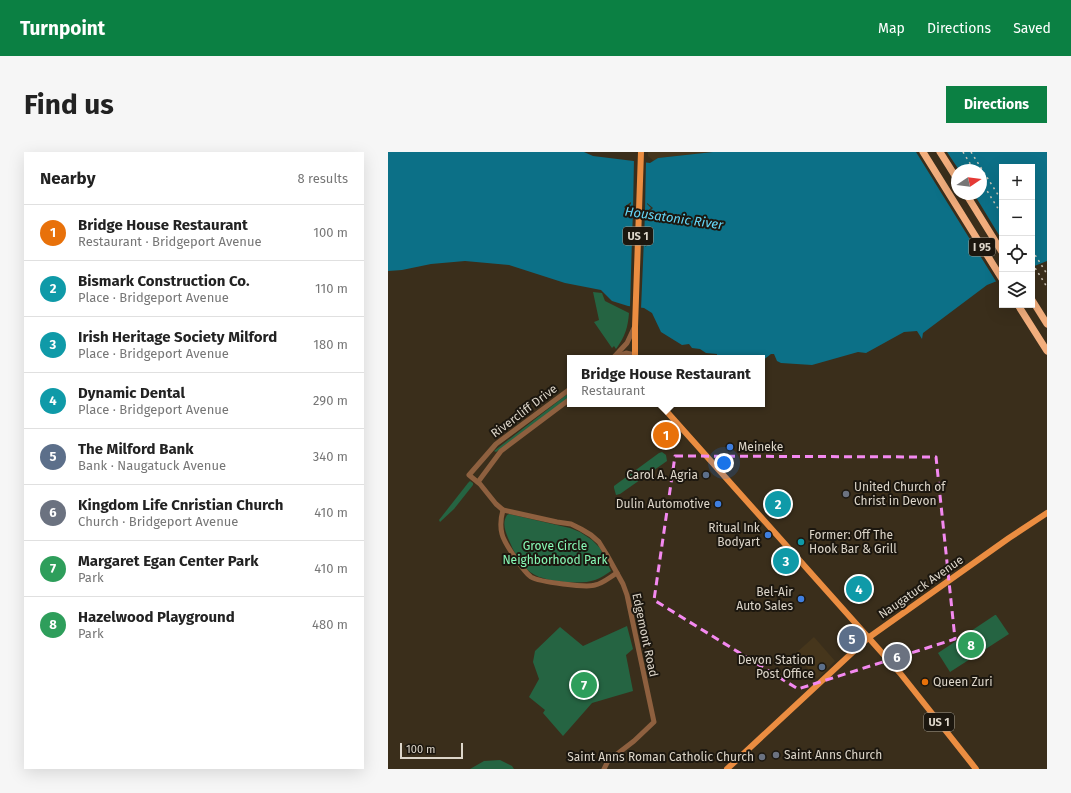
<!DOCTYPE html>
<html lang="en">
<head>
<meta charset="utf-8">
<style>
	:root { --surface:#fff; --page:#f6f6f6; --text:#222; --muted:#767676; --line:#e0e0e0; --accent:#0b8043 }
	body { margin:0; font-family:"Fira Sans",sans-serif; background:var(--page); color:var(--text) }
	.controls { position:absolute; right:12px; top:12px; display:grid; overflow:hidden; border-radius:0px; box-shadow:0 4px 16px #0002 }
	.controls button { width:36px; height:36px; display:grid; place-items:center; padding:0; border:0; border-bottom:1px solid var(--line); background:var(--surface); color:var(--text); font:20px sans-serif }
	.compass { position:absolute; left:563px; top:12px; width:36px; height:36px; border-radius:50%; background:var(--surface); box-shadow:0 4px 16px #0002; rotate:77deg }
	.scale { position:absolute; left:12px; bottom:10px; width:63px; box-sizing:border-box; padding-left:4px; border:2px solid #ddd6ca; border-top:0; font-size:11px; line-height:14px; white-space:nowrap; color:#ddd6ca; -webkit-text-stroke:3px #1c170f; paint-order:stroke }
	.you { position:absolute; left:336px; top:311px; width:14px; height:14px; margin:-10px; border:3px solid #fff; border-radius:50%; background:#1a73e8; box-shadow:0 0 0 6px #1a73e833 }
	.badge { display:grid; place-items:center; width:26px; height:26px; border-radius:50%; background:var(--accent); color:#fff; font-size:13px; font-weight:700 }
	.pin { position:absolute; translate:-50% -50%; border:2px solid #fff; box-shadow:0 1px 4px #0006 }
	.popup { position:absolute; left:179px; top:203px; width:198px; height:52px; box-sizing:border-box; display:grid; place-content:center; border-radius:0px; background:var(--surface); filter:drop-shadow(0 1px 3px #0005); font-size:13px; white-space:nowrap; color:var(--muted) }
	.popup b { font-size:15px; color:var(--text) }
	.popup::after { content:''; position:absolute; left:50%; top:100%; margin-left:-8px; border:8px solid transparent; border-top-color:var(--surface) }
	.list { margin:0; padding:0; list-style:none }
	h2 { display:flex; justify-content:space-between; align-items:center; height:52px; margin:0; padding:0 16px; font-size:17px }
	h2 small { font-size:13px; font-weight:400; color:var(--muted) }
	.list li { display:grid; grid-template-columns:26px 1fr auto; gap:12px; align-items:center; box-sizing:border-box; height:56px; padding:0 16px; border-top:1px solid var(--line) }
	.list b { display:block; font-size:15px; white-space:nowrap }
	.list p { margin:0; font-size:13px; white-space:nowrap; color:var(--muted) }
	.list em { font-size:13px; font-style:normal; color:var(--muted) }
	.icon { flex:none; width:22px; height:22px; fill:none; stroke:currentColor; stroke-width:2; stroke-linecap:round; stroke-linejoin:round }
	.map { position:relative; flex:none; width:659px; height:617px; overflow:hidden; border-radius:0px }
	header { display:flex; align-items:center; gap:24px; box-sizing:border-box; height:56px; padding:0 20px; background:var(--accent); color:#fff }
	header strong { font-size:19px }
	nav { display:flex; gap:22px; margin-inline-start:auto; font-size:14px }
	.intro { display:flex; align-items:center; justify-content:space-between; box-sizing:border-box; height:96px; padding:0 24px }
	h1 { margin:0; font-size:28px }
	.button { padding:10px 18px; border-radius:0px; background:var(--accent); color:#fff; font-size:14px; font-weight:700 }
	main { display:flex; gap:24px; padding:0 24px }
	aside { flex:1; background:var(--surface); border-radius:0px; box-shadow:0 4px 16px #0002 }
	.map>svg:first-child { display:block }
	.built { fill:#46361c }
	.green { fill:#256442 }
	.water { fill:#0c7087; fill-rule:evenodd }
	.pier { fill:#3a2e1b }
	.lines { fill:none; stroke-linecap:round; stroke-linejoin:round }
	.minor { stroke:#8e603f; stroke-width:5 }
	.major { stroke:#eb8d41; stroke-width:6 }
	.highway { stroke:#f2ae7d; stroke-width:7 }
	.rail { stroke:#ccc5b8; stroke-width:1.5; stroke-dasharray:2 4; stroke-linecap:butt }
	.marked { fill:none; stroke:#f489f0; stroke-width:3; stroke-dasharray:8 5; stroke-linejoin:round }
	.shop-dot { fill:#3f7fe0; stroke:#1c170f; stroke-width:1.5 }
	.service-dot { fill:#5c6f8a; stroke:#1c170f; stroke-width:1.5 }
	.worship-dot { fill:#6b7280; stroke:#1c170f; stroke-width:1.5 }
	.culture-dot { fill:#0f9aa8; stroke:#1c170f; stroke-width:1.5 }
	.food-dot { fill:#e8710a; stroke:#1c170f; stroke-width:1.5 }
	.labels { text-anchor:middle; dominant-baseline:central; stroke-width:4; stroke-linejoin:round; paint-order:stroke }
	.shield { fill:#1c170f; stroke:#a39d92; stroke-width:1 }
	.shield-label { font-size:11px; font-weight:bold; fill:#ddd6ca }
	.street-label { font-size:12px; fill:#ddd6ca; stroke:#1c170f }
	.poi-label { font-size:12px; fill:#ddd6ca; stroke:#1c170f; text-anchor:end }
	.park-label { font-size:12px; fill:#87f9b6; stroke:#1c170f }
	.water-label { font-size:13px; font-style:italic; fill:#64d6f7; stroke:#1c170f }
</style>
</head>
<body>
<header>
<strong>Turnpoint</strong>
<nav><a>Map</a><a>Directions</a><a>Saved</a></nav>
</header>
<div class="intro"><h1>Find us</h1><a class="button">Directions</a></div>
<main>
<aside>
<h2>Nearby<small>8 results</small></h2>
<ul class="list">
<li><span class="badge" style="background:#e8710a">1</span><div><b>Bridge House Restaurant</b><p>Restaurant · Bridgeport Avenue</p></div><em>100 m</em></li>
<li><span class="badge" style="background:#0f9aa8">2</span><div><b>Bismark Construction Co.</b><p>Place · Bridgeport Avenue</p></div><em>110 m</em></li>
<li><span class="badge" style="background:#0f9aa8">3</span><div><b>Irish Heritage Society Milford</b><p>Place · Bridgeport Avenue</p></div><em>180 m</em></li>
<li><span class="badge" style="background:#0f9aa8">4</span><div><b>Dynamic Dental</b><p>Place · Bridgeport Avenue</p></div><em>290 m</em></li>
<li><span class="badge" style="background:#5c6f8a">5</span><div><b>The Milford Bank</b><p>Bank · Naugatuck Avenue</p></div><em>340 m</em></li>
<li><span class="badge" style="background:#6b7280">6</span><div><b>Kingdom Life Cnristian Church</b><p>Church · Bridgeport Avenue</p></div><em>410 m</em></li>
<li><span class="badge" style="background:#2e9e5b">7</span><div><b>Margaret Egan Center Park</b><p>Park</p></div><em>410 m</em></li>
<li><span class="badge" style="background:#2e9e5b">8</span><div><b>Hazelwood Playground</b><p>Park</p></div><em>480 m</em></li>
</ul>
</aside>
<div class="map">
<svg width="659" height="617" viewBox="0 0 659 617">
	<rect width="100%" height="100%" fill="#3a2e1b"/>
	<g class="built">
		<polygon points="260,0 325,0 270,6 266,9 260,4"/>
		<polygon points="426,485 447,509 429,527 407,502"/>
	</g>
	<g class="green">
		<path d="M 205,140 L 214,141 L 217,149 L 241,161 C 240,175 237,185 228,197 L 226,194 L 224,196 L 206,170 L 211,168 Z"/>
		<polygon points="182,240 182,245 108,300 106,299"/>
		<polygon points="274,300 278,303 279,309 232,342 228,343 226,336 226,334 271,301"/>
		<polygon points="82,329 85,331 85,333 66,357 52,370 51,368 80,331"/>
		<path d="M 121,362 L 182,376 L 192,380 L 204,388 L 212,396 L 223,419 C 218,422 213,426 207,428 C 194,433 160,430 147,423 C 133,416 126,400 120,386 C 117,378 114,371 119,363 Z"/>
		<polygon points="607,463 608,463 621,482 562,520 550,501"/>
		<polygon points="239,474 245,497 238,503 245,539 204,551 175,584 155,561 157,558 141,545 151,527 145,510 147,499 172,475 195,494"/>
		<polygon points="112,608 124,614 126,617 82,617 96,609"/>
	</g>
	<path class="water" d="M 0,0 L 196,0 L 205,4 L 262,11 L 270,6 L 325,0 L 659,0 L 659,109 L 644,115 L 644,15 L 614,15 L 614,127 L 599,133 L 535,181 L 534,187 L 529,179 L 516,180 L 478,201 L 470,200 L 424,213 L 393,211 L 389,209 L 386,202 L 383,202 L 374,209 L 374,206 L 329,206 L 329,202 L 318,201 L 312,197 L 304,196 L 301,192 L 294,193 L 273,180 L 264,161 L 256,156 L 240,154 L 224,149 L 213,138 L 177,131 L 121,113 L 77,109 L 43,112 L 14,118 L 0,119 ZM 569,18 L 593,18 L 593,42 L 569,42 Z"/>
	<g class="pier">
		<polygon points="528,0 559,0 571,18 569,18 569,42 586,42 614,88 614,129 609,131"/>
		<polygon points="246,7 258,9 257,59 259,59 263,56 259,52 259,51 265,56 262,59 257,61 256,85 261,87 264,90 257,95 258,93 261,90 258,87 256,87 253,157 242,156 244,86 242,86 238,89 242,94 235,89 241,84 244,84 245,60 239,58 236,55 243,50 243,52 239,55 243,58 245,58"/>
	</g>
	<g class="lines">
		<g class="minor">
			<polyline points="226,205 239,191 246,176"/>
			<polyline points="227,205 238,201 247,203 245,205"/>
			<polyline points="182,237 108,292 81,323 92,332 108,352 115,358 169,370 183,372 193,377 203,383 211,390 219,403 235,432 239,443 266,570 246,589 220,609 216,617"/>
			<polyline points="90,330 113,299 182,247"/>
			<path d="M 115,358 C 113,365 112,374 114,382 C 116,391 136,420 143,425 C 151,430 199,436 207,433 C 214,432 222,425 229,421"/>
		</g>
		<g class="major">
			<polyline points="247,206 247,175 253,0"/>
			<polyline points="272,252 512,521 588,617"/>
			<polyline points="339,617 480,486 621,386 659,361"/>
		</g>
		<g class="highway">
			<polyline points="535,0 614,127"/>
			<polyline points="552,0 569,27"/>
			<polyline points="578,42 614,100"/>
			<polyline points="644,148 659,172"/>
			<polyline points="630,153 659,199"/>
		</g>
		<g class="rail">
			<polyline points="575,0 586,18"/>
			<polyline points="583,0 614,49"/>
			<polyline points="593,29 614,63"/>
			<polyline points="644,98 659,122"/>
			<polyline points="644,111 659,135"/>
		</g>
	</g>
	<path class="marked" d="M 287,304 L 548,305 L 567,487 L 410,537 L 266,448 Z"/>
	<g class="shop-dot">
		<circle cx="342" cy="295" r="4"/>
		<circle cx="330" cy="352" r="4"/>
		<circle cx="380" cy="383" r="4"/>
		<circle cx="413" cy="447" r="4"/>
	</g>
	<g class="service-dot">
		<circle cx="318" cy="323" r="4"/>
		<circle cx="434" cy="515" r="4"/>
	</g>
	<g class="worship-dot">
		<circle cx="458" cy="342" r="4"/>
		<circle cx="388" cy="603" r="4"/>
		<circle cx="374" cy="605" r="4"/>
	</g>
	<circle class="culture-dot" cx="413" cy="390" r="4"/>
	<circle class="food-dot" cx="537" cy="530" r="4"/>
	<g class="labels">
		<g class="shield">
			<rect x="235" y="75" width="30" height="18" rx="3"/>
			<rect x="581" y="86" width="26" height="18" rx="3"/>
			<rect x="536" y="561" width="30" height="18" rx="3"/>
		</g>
		<g class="shield-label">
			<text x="250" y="84">US 1</text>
			<text x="594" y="95">I 95</text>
			<text x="551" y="570">US 1</text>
		</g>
		<g class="street-label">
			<text transform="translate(136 259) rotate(-37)">Rivercliff Drive</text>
			<text transform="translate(533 435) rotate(-35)">Naugatuck Avenue</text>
			<text transform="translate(257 483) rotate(78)">Edgemont Road</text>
		</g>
		<g class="poi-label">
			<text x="350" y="295" text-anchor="start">Meineke</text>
			<text x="310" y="323">Carol A. Agria</text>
			<text x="466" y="335" text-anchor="start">United Church of<tspan x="466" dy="14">Christ in Devon</tspan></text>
			<text x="322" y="352">Dulin Automotive</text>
			<text x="372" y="376">Ritual Ink<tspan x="372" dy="14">Bodyart</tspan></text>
			<text x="421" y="383" text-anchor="start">Former: Off The<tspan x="421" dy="14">Hook Bar &amp; Grill</tspan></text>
			<text x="405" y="440">Bel-Air<tspan x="405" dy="14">Auto Sales</tspan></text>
			<text x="426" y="508">Devon Station<tspan x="426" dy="14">Post Office</tspan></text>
			<text x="545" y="530" text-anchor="start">Queen Zuri</text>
			<text x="396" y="603" text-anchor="start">Saint Anns Church</text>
			<text x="366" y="605">Saint Anns Roman Catholic Church</text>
		</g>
		<g class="park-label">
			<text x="167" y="394">Grove Circle<tspan x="167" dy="14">Neighborhood Park</tspan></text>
		</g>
		<g class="water-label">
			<text transform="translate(286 66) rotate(8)">Housatonic River</text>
		</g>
	</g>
</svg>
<div class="controls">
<button>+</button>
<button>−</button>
<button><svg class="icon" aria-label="locate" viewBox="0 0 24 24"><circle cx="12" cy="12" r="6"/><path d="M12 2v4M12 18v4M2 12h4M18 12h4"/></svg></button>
<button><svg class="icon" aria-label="layers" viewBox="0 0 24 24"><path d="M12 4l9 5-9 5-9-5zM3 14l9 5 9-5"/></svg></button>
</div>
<svg class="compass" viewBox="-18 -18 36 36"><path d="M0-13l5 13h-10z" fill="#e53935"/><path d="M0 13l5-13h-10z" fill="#767676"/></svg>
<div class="scale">100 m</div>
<div class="you"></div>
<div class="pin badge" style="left:278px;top:283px;background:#e8710a">1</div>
<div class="popup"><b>Bridge House Restaurant</b>Restaurant</div>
<div class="pin badge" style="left:390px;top:352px;background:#0f9aa8">2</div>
<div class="pin badge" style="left:398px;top:409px;background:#0f9aa8">3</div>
<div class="pin badge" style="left:471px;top:437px;background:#0f9aa8">4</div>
<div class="pin badge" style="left:464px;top:487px;background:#5c6f8a">5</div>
<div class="pin badge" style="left:509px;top:505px;background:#6b7280">6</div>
<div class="pin badge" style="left:196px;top:533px;background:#2e9e5b">7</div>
<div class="pin badge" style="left:583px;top:493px;background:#2e9e5b">8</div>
</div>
</main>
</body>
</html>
